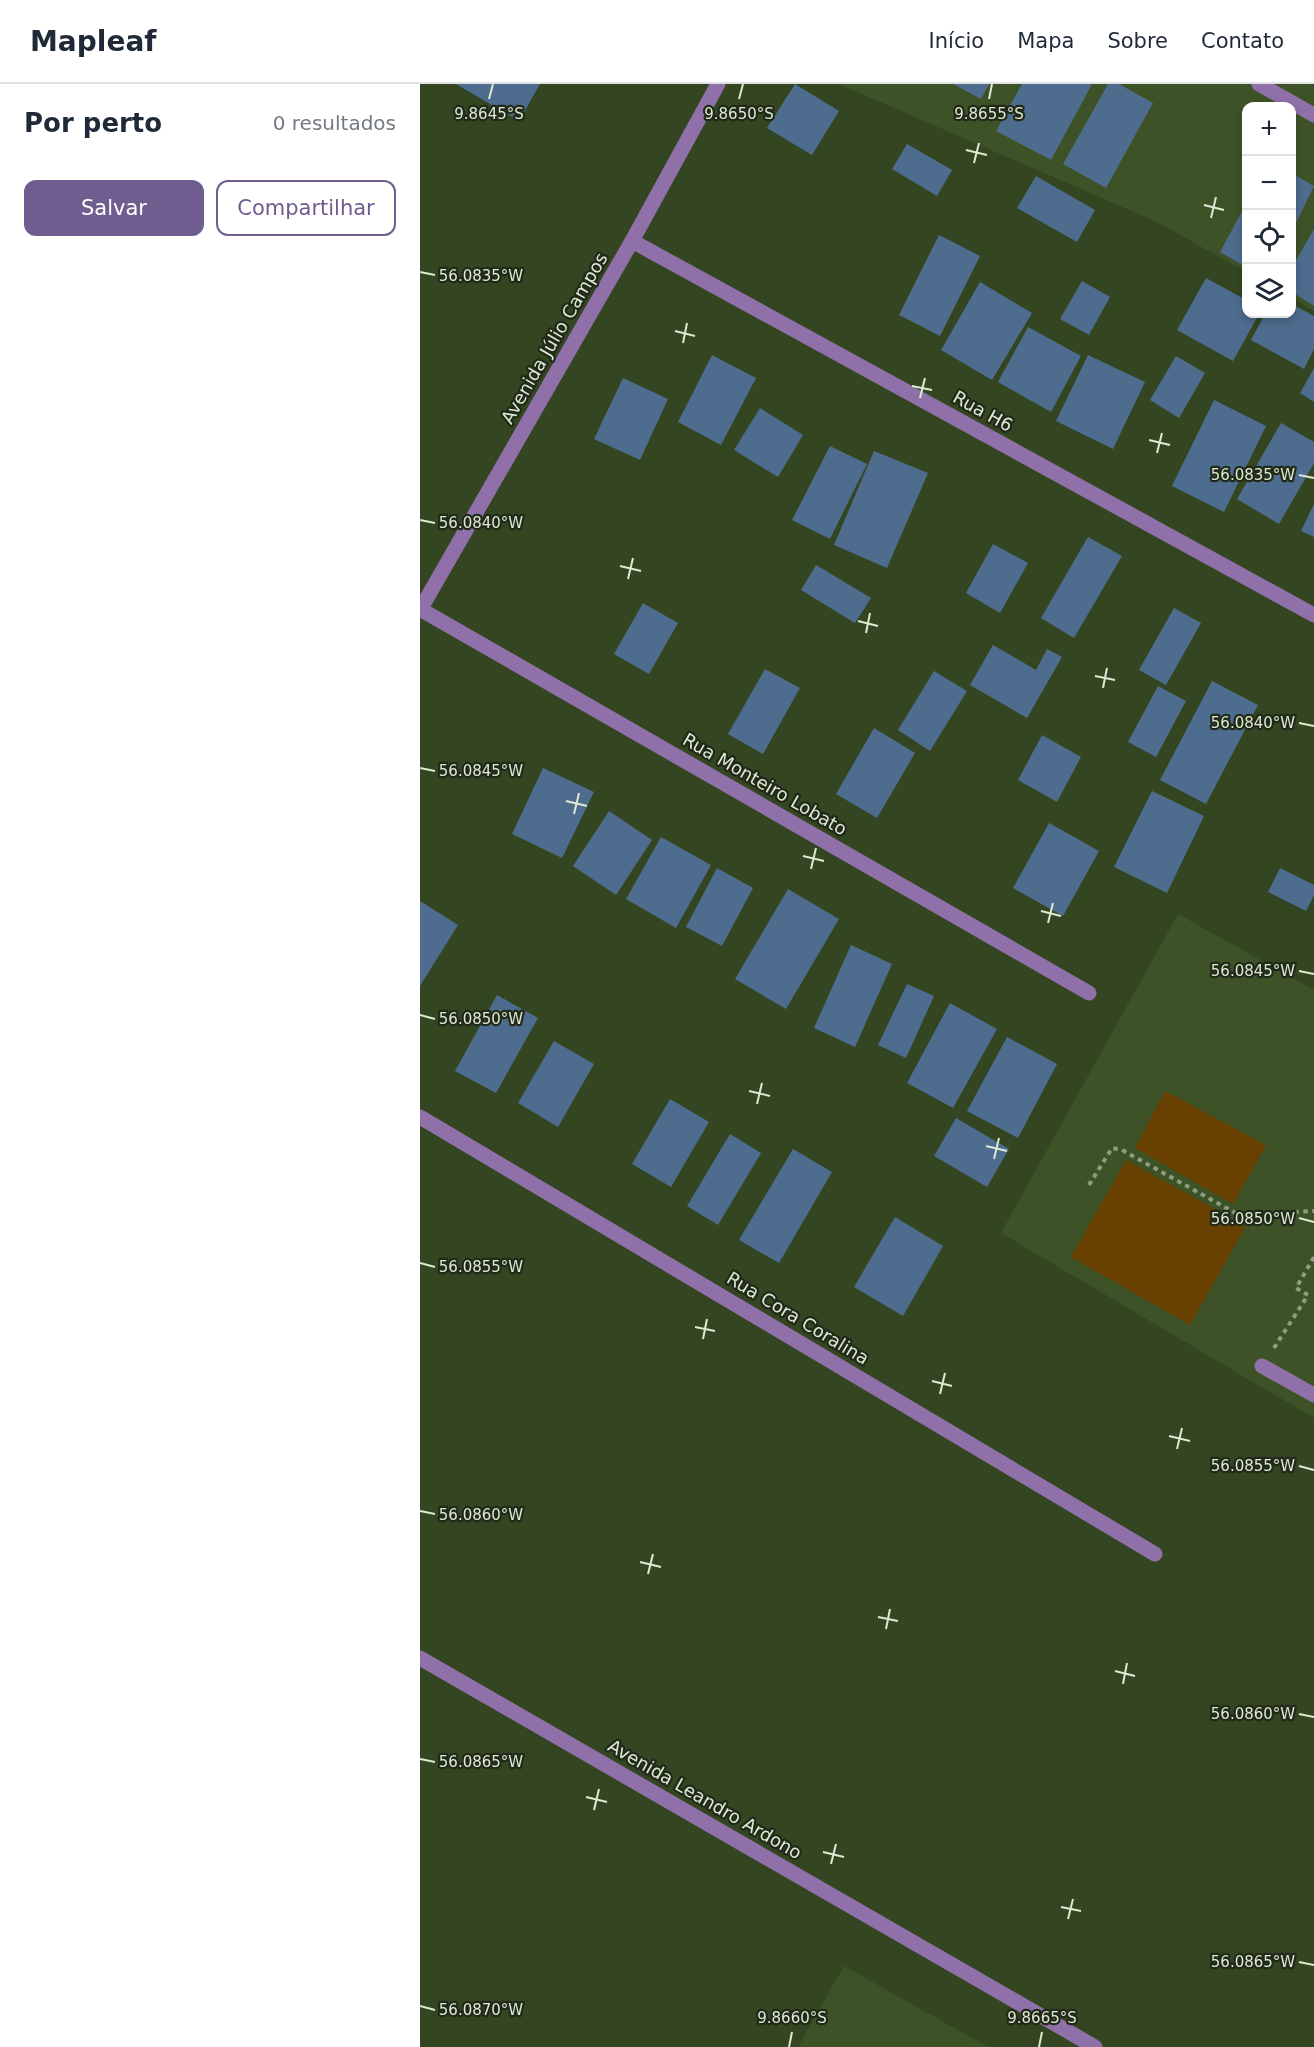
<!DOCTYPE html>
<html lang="pt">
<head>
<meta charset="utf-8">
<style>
	:root { --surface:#fff; --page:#f2f2f3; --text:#1f2937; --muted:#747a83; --line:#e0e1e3; --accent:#705d90 }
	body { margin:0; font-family:"DejaVu Sans",sans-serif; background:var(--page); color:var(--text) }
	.controls { position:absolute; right:18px; top:18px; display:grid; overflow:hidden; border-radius:12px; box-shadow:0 3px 9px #0003 }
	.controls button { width:54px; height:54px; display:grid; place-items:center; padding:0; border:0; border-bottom:2px solid var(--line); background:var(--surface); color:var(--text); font:30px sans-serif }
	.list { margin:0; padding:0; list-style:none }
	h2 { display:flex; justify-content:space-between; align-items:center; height:78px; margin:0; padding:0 24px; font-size:26px }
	h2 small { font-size:20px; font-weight:400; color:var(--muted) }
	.actions { display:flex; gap:12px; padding:18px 24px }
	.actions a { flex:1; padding:14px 0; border:2px solid var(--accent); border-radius:12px; text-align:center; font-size:21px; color:var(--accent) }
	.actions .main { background:var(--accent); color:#fff }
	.icon { flex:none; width:33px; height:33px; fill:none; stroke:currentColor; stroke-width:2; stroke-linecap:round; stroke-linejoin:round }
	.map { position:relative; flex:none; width:894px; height:1963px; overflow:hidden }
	header { display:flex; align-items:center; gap:36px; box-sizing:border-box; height:84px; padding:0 30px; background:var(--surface); border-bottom:2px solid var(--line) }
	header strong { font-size:28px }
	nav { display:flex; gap:33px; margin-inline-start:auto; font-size:21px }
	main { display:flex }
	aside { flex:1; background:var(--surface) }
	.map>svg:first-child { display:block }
	.built { fill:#3e5227 }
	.green { fill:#684000 }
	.building { fill:#4e6c8d }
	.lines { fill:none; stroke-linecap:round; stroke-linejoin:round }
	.path { stroke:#8e9d80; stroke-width:4; stroke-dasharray:4.5 4.5; stroke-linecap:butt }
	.minor { stroke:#9070a8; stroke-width:15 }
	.ticks { fill:none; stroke:#dde9d3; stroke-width:2 }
	.labels { text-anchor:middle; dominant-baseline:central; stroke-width:4.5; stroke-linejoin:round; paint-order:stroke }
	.street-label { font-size:18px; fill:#dde9d3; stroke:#212919 }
	.ticks-label { font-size:15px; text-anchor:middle; fill:#dde9d3; stroke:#212919; stroke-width:4.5; stroke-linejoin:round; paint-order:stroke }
</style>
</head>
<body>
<header>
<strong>Mapleaf</strong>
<nav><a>Início</a><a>Mapa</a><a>Sobre</a><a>Contato</a></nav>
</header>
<main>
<aside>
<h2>Por perto<small>0 resultados</small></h2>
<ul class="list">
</ul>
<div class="actions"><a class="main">Salvar</a><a>Compartilhar</a></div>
</aside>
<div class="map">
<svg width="894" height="1963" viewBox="0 0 894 1963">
	<rect width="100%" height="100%" fill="#344621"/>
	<g class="built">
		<polygon points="419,0 894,0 894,227 872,214 872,22 826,22 826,188 737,138"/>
		<polygon points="758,830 894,906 894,1334 581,1149"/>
		<polygon points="424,1882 568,1963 378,1963"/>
	</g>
	<g class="green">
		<polygon points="745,1007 846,1061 813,1120 715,1064"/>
		<polygon points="706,1076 826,1142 770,1241 651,1173"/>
	</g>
	<g class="building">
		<polygon points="36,0 120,0 99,37"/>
		<polygon points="375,0 419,27 392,71 347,44"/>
		<polygon points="533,0 569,0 561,15"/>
		<polygon points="602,0 672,0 631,76 576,47"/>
		<polygon points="688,0 699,0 733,19 686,104 643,80"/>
		<polygon points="487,60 532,86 517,112 472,85"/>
		<polygon points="872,89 894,102 872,147"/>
		<polygon points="616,92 675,126 657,158 597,124"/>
		<polygon points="826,120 826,183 800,168"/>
		<polygon points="894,145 894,222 872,208 872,183"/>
		<polygon points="519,151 560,172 520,252 479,231"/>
		<polygon points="786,194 826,216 826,230 839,230 813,277 757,246"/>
		<polygon points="662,197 690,213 669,251 640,235"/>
		<polygon points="560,198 612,229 572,296 521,266"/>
		<polygon points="872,220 894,232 894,265 884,285 831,256 845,230 872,230"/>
		<polygon points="608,243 661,272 631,328 578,298"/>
		<polygon points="292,271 336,294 301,361 258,338"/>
		<polygon points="668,271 725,298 693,365 636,337"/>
		<polygon points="756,272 785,289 759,334 730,316"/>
		<polygon points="894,284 894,318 880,309"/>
		<polygon points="203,294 248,315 220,376 174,355"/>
		<polygon points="794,316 846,342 804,428 752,402"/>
		<polygon points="340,324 383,351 358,393 314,366"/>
		<polygon points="861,339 894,358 894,379 859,440 817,415"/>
		<polygon points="410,362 447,380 410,455 372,436"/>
		<polygon points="454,367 508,389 467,484 414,461"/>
		<polygon points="894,420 894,453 881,447"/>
		<polygon points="668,453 702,472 654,554 621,534"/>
		<polygon points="573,460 608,479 580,529 546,509"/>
		<polygon points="396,481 451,514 435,539 381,506"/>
		<polygon points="223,519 258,539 229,590 194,570"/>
		<polygon points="754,524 781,539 746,601 719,586"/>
		<polygon points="573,561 616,586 627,565 642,573 607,634 550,601"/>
		<polygon points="345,585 380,604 343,670 308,650"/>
		<polygon points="514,587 547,607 510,667 478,646"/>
		<polygon points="792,597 838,621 786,720 740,696"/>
		<polygon points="738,602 766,617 736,673 708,658"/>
		<polygon points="454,644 495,669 457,734 416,710"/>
		<polygon points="622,651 661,673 637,718 598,696"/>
		<polygon points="123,684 174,708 142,774 92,750"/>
		<polygon points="732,707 784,732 747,809 694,783"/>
		<polygon points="189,727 232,756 196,811 153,782"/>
		<polygon points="629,739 679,767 643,832 593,804"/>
		<polygon points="241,753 291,781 256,844 206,815"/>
		<polygon points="297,784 333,804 302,862 266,843"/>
		<polygon points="860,784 894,801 894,811 886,827 848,808"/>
		<polygon points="368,805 419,835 366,925 315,895"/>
		<polygon points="0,817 38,841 0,902"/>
		<polygon points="431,861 472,880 435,963 394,944"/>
		<polygon points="487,900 514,912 486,974 458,961"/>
		<polygon points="77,911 118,934 76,1009 35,987"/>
		<polygon points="530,919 577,945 533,1024 487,999"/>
		<polygon points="587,953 637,980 598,1054 547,1027"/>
		<polygon points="134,957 174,980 138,1043 98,1019"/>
		<polygon points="250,1015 289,1038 251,1103 212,1080"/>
		<polygon points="536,1034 589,1065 567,1103 514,1072"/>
		<polygon points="310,1050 341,1069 298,1141 267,1122"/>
		<polygon points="373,1065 412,1088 359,1179 319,1156"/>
		<polygon points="475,1133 523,1162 483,1232 434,1203"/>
	</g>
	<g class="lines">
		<g class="path">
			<polyline points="669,1101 692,1064 702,1066 819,1131 894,1127"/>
			<polyline points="854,1264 888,1211 876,1204 894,1173"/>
		</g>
		<g class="minor">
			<polyline points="839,0 894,31"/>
			<polyline points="212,157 894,531"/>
			<polyline points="0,525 669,909"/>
			<polyline points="0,526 212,157 298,0"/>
			<polyline points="0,1033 735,1470"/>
			<polyline points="842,1282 894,1311"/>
			<polyline points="0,1574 675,1963"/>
		</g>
	</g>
	<path class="ticks" d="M 69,15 L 73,0M 319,15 L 323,0M 569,15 L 572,0M 546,66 L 567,71M 554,79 L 559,59M 784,121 L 804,126M 791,134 L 796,113M 0,188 L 15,191M 255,247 L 275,252M 263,259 L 267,239M 492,302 L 512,306M 500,314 L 505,294M 729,356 L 750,361M 737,369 L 742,349M 879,391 L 894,394M 0,436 L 15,439M 200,482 L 221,487M 208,495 L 213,474M 438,537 L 458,542M 446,549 L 450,529M 675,592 L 695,596M 683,604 L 687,584M 879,639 L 894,642M 0,684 L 15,687M 146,717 L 167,722M 154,730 L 159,709M 383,772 L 404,777M 391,785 L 396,764M 621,827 L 641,832M 628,839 L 633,819M 879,887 L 894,890M 0,931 L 15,935M 329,1007 L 350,1012M 337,1020 L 342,999M 566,1062 L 587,1067M 574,1075 L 579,1054M 879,1134 L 894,1138M 0,1179 L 15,1183M 275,1243 L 295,1247M 283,1255 L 287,1235M 512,1297 L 532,1302M 520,1310 L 525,1289M 749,1352 L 770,1357M 757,1365 L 762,1344M 879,1382 L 894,1386M 0,1427 L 15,1430M 220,1478 L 241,1483M 228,1490 L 233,1470M 458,1533 L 478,1537M 466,1545 L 470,1525M 695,1587 L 715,1592M 703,1600 L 707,1579M 879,1630 L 894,1633M 0,1675 L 15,1678M 166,1713 L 187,1718M 174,1726 L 179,1705M 403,1768 L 424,1773M 411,1780 L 416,1760M 641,1823 L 661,1827M 648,1835 L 653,1815M 879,1878 L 894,1881M 0,1922 L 15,1926M 369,1963 L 372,1948M 619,1963 L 622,1948"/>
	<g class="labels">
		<g class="street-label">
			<text transform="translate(134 254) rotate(-60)">Avenida Júlio Campos</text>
			<text transform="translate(563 327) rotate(29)">Rua H6</text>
			<text transform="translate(345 700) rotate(30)">Rua Monteiro Lobato</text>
			<text transform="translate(378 1234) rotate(31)">Rua Cora Coralina</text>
			<text transform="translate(285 1715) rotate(30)">Avenida Leandro Ardono</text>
		</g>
	</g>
	<g class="ticks-label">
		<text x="69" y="35">9.8645°S</text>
		<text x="319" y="35">9.8650°S</text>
		<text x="569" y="35">9.8655°S</text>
		<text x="61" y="197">56.0835°W</text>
		<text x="833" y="396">56.0835°W</text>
		<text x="61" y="444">56.0840°W</text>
		<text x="833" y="644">56.0840°W</text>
		<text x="61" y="692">56.0845°W</text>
		<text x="833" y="892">56.0845°W</text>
		<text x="61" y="940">56.0850°W</text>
		<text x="833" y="1140">56.0850°W</text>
		<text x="61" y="1188">56.0855°W</text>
		<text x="833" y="1387">56.0855°W</text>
		<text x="61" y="1436">56.0860°W</text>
		<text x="833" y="1635">56.0860°W</text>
		<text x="61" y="1683">56.0865°W</text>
		<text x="833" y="1883">56.0865°W</text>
		<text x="61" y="1931">56.0870°W</text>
		<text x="372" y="1939">9.8660°S</text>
		<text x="622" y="1939">9.8665°S</text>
	</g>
</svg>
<div class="controls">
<button>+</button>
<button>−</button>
<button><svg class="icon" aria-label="locate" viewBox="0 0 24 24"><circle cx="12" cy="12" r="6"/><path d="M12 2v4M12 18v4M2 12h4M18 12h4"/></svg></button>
<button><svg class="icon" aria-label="layers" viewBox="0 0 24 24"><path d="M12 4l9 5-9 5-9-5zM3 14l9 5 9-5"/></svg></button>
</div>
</div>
</main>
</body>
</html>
